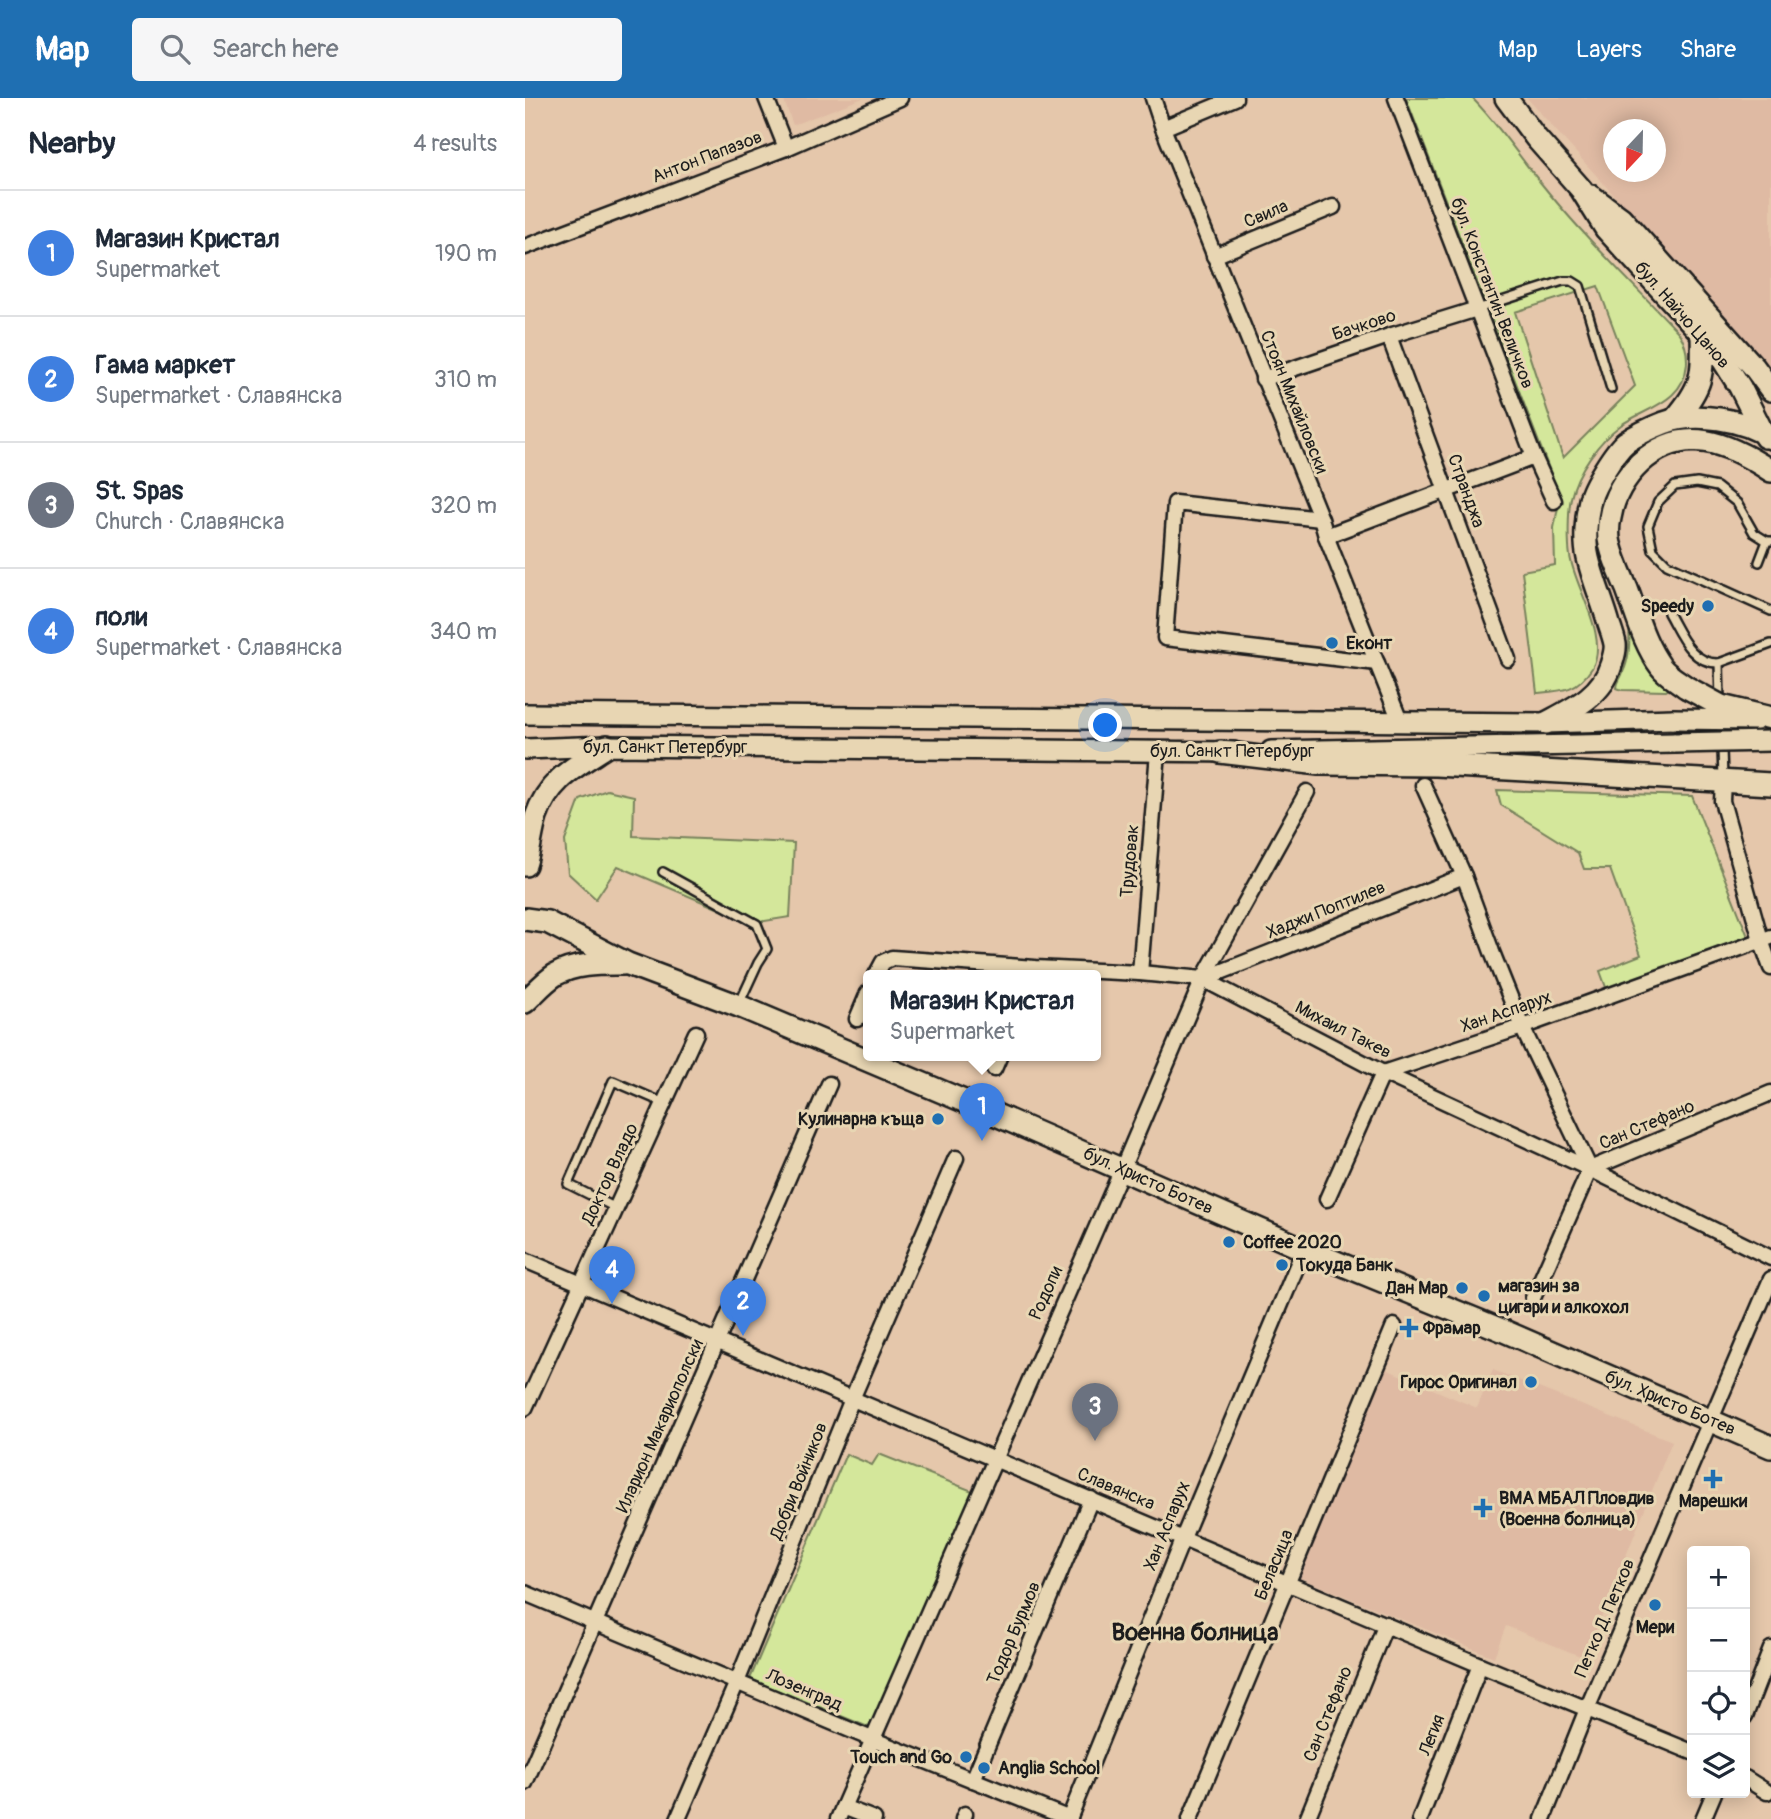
<!DOCTYPE html>
<html lang="en">
<head>
<meta charset="utf-8">
<style>
	:root { --surface:#fff; --page:#f6f6f7; --text:#1f2937; --muted:#747a83; --line:#e0e1e3; --accent:#1f6fb2 }
	body { margin:0; font-family:Pangolin,sans-serif; background:var(--page); color:var(--text) }
	.controls { position:absolute; right:21px; bottom:21px; display:grid; overflow:hidden; border-radius:7px; box-shadow:0 4px 18px #0003 }
	.controls button { width:63px; height:63px; display:grid; place-items:center; padding:0; border:0; border-bottom:2px solid var(--line); background:var(--surface); color:var(--text); font:35px sans-serif }
	.compass { position:absolute; left:1078px; top:21px; width:63px; height:63px; border-radius:50%; background:var(--surface); box-shadow:0 4px 18px #0003; rotate:202deg }
	.you { position:absolute; left:581px; top:628px; width:24px; height:24px; margin:-18px; border:5px solid #fff; border-radius:50%; background:#1a73e8; box-shadow:0 0 0 10px #1a73e833 }
	.badge { display:grid; place-items:center; width:46px; height:46px; border-radius:50%; background:var(--accent); color:#fff; font-size:23px; font-weight:700 }
	.pin { position:absolute; translate:-50% -58px; filter:drop-shadow(0 2px 4px #0008) }
	.pin::after { content:''; position:absolute; top:37px; width:24px; height:21px; background:inherit; clip-path:polygon(0 0,100% 0,50% 100%) }
	.popup { position:absolute; left:338px; top:872px; width:238px; height:91px; box-sizing:border-box; display:grid; place-content:center; border-radius:7px; background:var(--surface); filter:drop-shadow(0 2px 5px #0005); font-size:23px; white-space:nowrap; color:var(--muted) }
	.popup b { font-size:26px; color:var(--text) }
	.popup::after { content:''; position:absolute; left:50%; top:100%; margin-left:-14px; border:14px solid transparent; border-top-color:var(--surface) }
	.list { margin:0; padding:0; list-style:none }
	h2 { display:flex; justify-content:space-between; align-items:center; height:91px; margin:0; padding:0 28px; font-size:30px }
	h2 small { font-size:23px; font-weight:400; color:var(--muted) }
	.list li { display:grid; grid-template-columns:46px 1fr auto; gap:21px; align-items:center; box-sizing:border-box; height:126px; padding:0 28px; border-top:2px solid var(--line) }
	.list b { display:block; font-size:26px; white-space:nowrap }
	.list p { margin:0; font-size:23px; white-space:nowrap; color:var(--muted) }
	.list em { font-size:23px; font-style:normal; color:var(--muted) }
	.icon { flex:none; width:38px; height:38px; fill:none; stroke:currentColor; stroke-width:2; stroke-linecap:round; stroke-linejoin:round }
	.map { position:relative; flex:none; width:1246px; height:1721px; overflow:hidden }
	header { display:flex; align-items:center; gap:42px; box-sizing:border-box; height:98px; padding:0 35px; background:var(--accent); color:#fff }
	header strong { font-size:33px }
	nav { display:flex; gap:38px; margin-inline-start:auto; font-size:24px }
	.search { width:490px; height:63px; background:var(--page); display:flex; align-items:center; gap:18px; box-sizing:border-box; padding:0 24px; border-radius:7px; color:var(--muted); font-size:26px }
	main { display:flex }
	aside { flex:1; background:var(--surface) }
	.map>svg:first-child { display:block }
	.built { fill:#dfbaa3; fill-rule:evenodd }
	.green { fill:#d4e79b; stroke:#78825c; stroke-width:2; fill-rule:evenodd }
	.lines { fill:none; stroke-linecap:round; stroke-linejoin:round }
	.service-casing { stroke:#1c1c1c; stroke-width:12 }
	.minor-casing { stroke:#1c1c1c; stroke-width:19 }
	.secondary-casing { stroke:#1c1c1c; stroke-width:24 }
	.primary-casing { stroke:#1c1c1c; stroke-width:26 }
	.service { stroke:#e8d6b3; stroke-width:7 }
	.minor { stroke:#e8d6b3; stroke-width:14 }
	.secondary { stroke:#e8d6b3; stroke-width:19 }
	.primary { stroke:#e8d6b3; stroke-width:21 }
	.secondary-bridge-casing { stroke:#1c1c1c; stroke-width:24; stroke-linecap:butt }
	.primary-bridge-casing { stroke:#1c1c1c; stroke-width:26; stroke-linecap:butt }
	.secondary-bridge { stroke:#e8d6b3; stroke-width:19 }
	.primary-bridge { stroke:#e8d6b3; stroke-width:21 }
	.poi-dot { fill:#1f6fb2; stroke:#e8d6b3; stroke-width:2.5 }
	.labels { text-anchor:middle; dominant-baseline:central; stroke-width:6; stroke-linejoin:round; paint-order:stroke }
	.street-label { font-size:18px; fill:#1c1c1c; stroke:#e8d6b3 }
	.poi-label { font-size:18px; font-weight:bold; fill:#1c1c1c; stroke:#e8d6b3; text-anchor:start }
	.district-label { font-size:24px; font-weight:bold; fill:#1c1c1c; stroke:#e8d6b3 }
</style>
</head>
<body>
<header>
<strong>Map</strong>
<div class="search"><svg class="icon" aria-label="search" viewBox="0 0 24 24"><circle cx="10" cy="10" r="6"/><path d="M15 15l6 6"/></svg>Search here</div>
<nav><a>Map</a><a>Layers</a><a>Share</a></nav>
</header>
<main>
<aside>
<h2>Nearby<small>4 results</small></h2>
<ul class="list">
<li><span class="badge" style="background:#3f7fe0">1</span><div><b>Магазин Кристал</b><p>Supermarket</p></div><em>190 m</em></li>
<li><span class="badge" style="background:#3f7fe0">2</span><div><b>Гама маркет</b><p>Supermarket · Славянска</p></div><em>310 m</em></li>
<li><span class="badge" style="background:#6b7280">3</span><div><b>St. Spas</b><p>Church · Славянска</p></div><em>320 m</em></li>
<li><span class="badge" style="background:#3f7fe0">4</span><div><b>поли</b><p>Supermarket · Славянска</p></div><em>340 m</em></li>
</ul>
</aside>
<div class="map">
<svg width="1246" height="1721" viewBox="0 0 1246 1721">
	<rect width="100%" height="100%" fill="#e5c7ab"/>
	<filter id="ink" filterUnits="userSpaceOnUse"><feTurbulence type="fractalNoise" baseFrequency=".0143" numOctaves="2"/><feDisplacementMap in="SourceGraphic" scale="14" xChannelSelector="R" yChannelSelector="G"/><feConvolveMatrix kernelMatrix="1 2 1 2 8 2 1 2 1" color-interpolation-filters="sRGB"/></filter>
	<g filter="url(#ink)">
		<g class="built">
			<polygon points="258,0 338,0 268,27"/>
			<path d="M 1002,0 L 1246,0 L 1246,273 ZM 1088,32 L 1130,32 L 1130,74 L 1088,74 Z"/>
			<polygon points="856,1269 952,1310 968,1272 1147,1343 1060,1560 981,1528 969,1559 768,1477"/>
		</g>
		<g class="green">
			<path d="M 881,0 L 947,0 C 973,26 992,56 1015,84 C 1057,137 1107,185 1154,235 C 1166,254 1165,281 1147,297 C 1133,310 1112,316 1096,327 C 1074,343 1052,373 1046,400 C 1043,413 1043,446 1045,458 C 1050,490 1085,540 1067,570 C 1052,593 1038,593 1012,595 L 997,473 L 1030,467 L 1029,430 L 1035,399 ZM 1073,188 L 1110,288 L 1038,360 L 990,214 Z"/>
			<path d="M 1107,524 L 1144,584 L 1144,591 L 1141,593 L 1097,592 L 1092,590 C 1092,583 1096,581 1098,574 C 1105,560 1105,542 1104,527 Z"/>
			<polygon points="82,692 109,698 108,738 269,745 265,819 227,825 93,768 71,801 43,775 40,743 55,702"/>
			<polygon points="972,692 1167,698 1224,841 1082,892 1075,873 1116,857 1085,771 1059,771 1053,755 976,707"/>
			<polygon points="321,1356 347,1367 354,1356 450,1394 348,1631 225,1581"/>
		</g>
		<g class="lines">
			<g class="service-casing">
				<g id="service">
					<polyline points="952,211 1038,183 1047,183 1055,188 1086,291"/>
					<polyline points="1246,443 1242,443 1229,435 1212,405 1192,389 1172,385 1150,388 1133,404 1123,428 1128,452 1142,466 1246,513"/>
					<polyline points="1234,464 1242,443"/>
					<path d="M 1143,515 C 1155,536 1166,566 1194,565 L 1246,546"/>
					<polyline points="1194,565 1195,603"/>
					<polyline points="1196,622 1198,680"/>
					<polyline points="138,774 232,826 242,851 233,865 215,904"/>
					<polyline points="91,1110 43,1086 88,983 139,1005"/>
				</g>
			</g>
			<g class="minor-casing">
				<g id="minor">
					<polyline points="241,0 261,50"/>
					<polyline points="628,0 638,30 796,421 801,438 875,623"/>
					<polyline points="871,0 1009,359 1029,403"/>
					<polyline points="638,30 710,0"/>
					<polyline points="0,149 261,50 375,0"/>
					<polyline points="689,158 808,109"/>
					<polyline points="864,238 983,561"/>
					<polyline points="738,281 864,238 952,211"/>
					<polyline points="796,421 650,405 640,540 852,565"/>
					<polyline points="801,438 1009,359"/>
					<polyline points="1198,683 1197,703 1236,842 1246,870"/>
					<polyline points="898,687 939,778 967,854 997,929 1065,1071"/>
					<polyline points="615,875 633,654"/>
					<polyline points="351,877 358,864 367,860 510,870 615,875 678,881 858,975 1065,1071 1246,1160"/>
					<polyline points="678,881 939,778"/>
					<polyline points="332,921 343,895"/>
					<polyline points="469,971 475,957"/>
					<polyline points="802,1101 858,975 997,929 1246,839"/>
					<polyline points="0,1162 955,1567 1167,1654"/>
					<polyline points="1008,1200 1065,1071 1246,995"/>
					<polyline points="0,1310 171,935"/>
					<polyline points="0,1495 349,1642 545,1721"/>
					<polyline points="1220,1618 1246,1551"/>
					<polyline points="1220,1680 1242,1694"/>
					<polyline points="448,1682 566,1401"/>
					<polyline points="0,1685 304,986"/>
					<polyline points="318,1709 349,1721"/>
					<polyline points="153,1721 212,1584 327,1301 431,1060"/>
					<polyline points="313,1721 597,1071 678,881 782,694"/>
					<polyline points="438,1721 440,1716"/>
					<polyline points="544,1721 658,1440 779,1151"/>
					<polyline points="665,1721 869,1228"/>
					<polyline points="782,1721 861,1526"/>
					<polyline points="895,1721 955,1567"/>
					<polyline points="1018,1721 1062,1611 1246,1181"/>
					<polyline points="1178,1721 1189,1695"/>
				</g>
			</g>
			<g class="secondary-casing">
				<g id="secondary">
					<polyline points="0,616 1021,625 1148,621"/>
					<polyline points="0,651 82,648 709,654"/>
					<polyline points="746,653 1150,645"/>
				</g>
			</g>
			<g class="primary-casing">
				<g id="primary">
					<polyline points="981,0 1011,40 1056,91 1081,131 1177,236 1198,262 1215,289 1240,339"/>
					<polyline points="1066,98 1096,120 1229,269 1246,292"/>
					<path d="M 1150,321 C 1178,288 1178,278 1177,236"/>
					<path d="M 1161,589 C 1153,583 1142,577 1136,569 C 1119,546 1112,518 1102,491 C 1096,477 1089,462 1085,446 C 1083,439 1083,427 1085,420 C 1088,399 1100,379 1115,365 C 1159,325 1203,345 1246,373"/>
					<path d="M 1021,625 C 1047,611 1077,598 1086,567 C 1088,561 1091,553 1090,546 C 1089,540 1086,532 1084,526 C 1078,504 1068,482 1063,460 C 1059,443 1061,419 1065,402 C 1068,388 1090,353 1101,344 C 1113,336 1126,330 1139,325 C 1170,313 1219,321 1246,340"/>
					<polyline points="695,654 794,666 911,667 1246,686"/>
					<path d="M 0,767 C 5,752 6,735 11,719 C 24,681 50,669 82,648"/>
					<polyline points="0,821 22,824 103,866 214,908 453,1009 779,1151 979,1233 1246,1349"/>
					<path d="M 0,904 C 10,895 19,884 30,877 C 51,865 75,866 98,866"/>
				</g>
			</g>
			<use href="#service" class="service"/>
			<use href="#minor" class="minor"/>
			<use href="#secondary" class="secondary"/>
			<use href="#primary" class="primary"/>
			<g class="secondary-bridge-casing">
				<g id="secondary-bridge">
					<polyline points="1148,621 1231,622"/>
					<polyline points="1150,645 1246,643"/>
				</g>
			</g>
			<g class="primary-bridge-casing">
				<polyline id="primary-bridge" points="1161,589 1196,608 1246,620"/>
			</g>
			<use href="#secondary-bridge" class="secondary-bridge"/>
			<use href="#primary-bridge" class="primary-bridge"/>
		</g>
	</g>
	<g class="poi-dot">
		<circle cx="1183" cy="508" r="7"/>
		<circle cx="807" cy="545" r="7"/>
		<circle cx="413" cy="1021" r="7"/>
		<circle cx="704" cy="1144" r="7"/>
		<circle cx="757" cy="1167" r="7"/>
		<circle cx="937" cy="1190" r="7"/>
		<circle cx="959" cy="1198" r="7"/>
		<path d="M880.5 1219.5h7v7h7v7h-7v7h-7v-7h-7v-7h7z"/>
		<circle cx="1006" cy="1284" r="7"/>
		<path d="M1184.5 1370.5h7v7h7v7h-7v7h-7v-7h-7v-7h7z"/>
		<path d="M954.5 1399.5h7v7h7v7h-7v7h-7v-7h-7v-7h7z"/>
		<circle cx="1130" cy="1507" r="7"/>
		<circle cx="441" cy="1659" r="7"/>
		<circle cx="459" cy="1670" r="7"/>
	</g>
	<g class="labels">
		<g class="street-label">
			<text transform="translate(182 59) rotate(-21)">Антон Папазов</text>
			<text transform="translate(741 116) rotate(-23)">Свила</text>
			<text transform="translate(967 195) rotate(69)">бул. Константин Величков</text>
			<text transform="translate(1157 217) rotate(49)">бул. Найчо Цанов</text>
			<text transform="translate(839 227) rotate(-18)">Бачково</text>
			<text transform="translate(769 304) rotate(68)">Стоян Михайловски</text>
			<text transform="translate(941 393) rotate(70)">Странджа</text>
			<text x="140" y="649">бул. Санкт Петербург</text>
			<text x="707" y="653">бул. Санкт Петербург</text>
			<text transform="translate(605 763) rotate(-85)">Трудовак</text>
			<text transform="translate(801 812) rotate(-22)">Хаджи Поптилев</text>
			<text transform="translate(981 914) rotate(-19)">Хан Аспарух</text>
			<text transform="translate(818 932) rotate(27)">Михаил Такев</text>
			<text transform="translate(1122 1027) rotate(-23)">Сан Стефано</text>
			<text transform="translate(85 1076) rotate(-65)">Доктор Владо</text>
			<text transform="translate(623 1083) rotate(24)">бул. Христо Ботев</text>
			<text transform="translate(521 1195) rotate(-66)">Родопи</text>
			<text transform="translate(1145 1305) rotate(23)">бул. Христо Ботев</text>
			<text transform="translate(135 1328) rotate(-66)">Иларион Макариополски</text>
			<text transform="translate(274 1383) rotate(-68)">Добри Войников</text>
			<text transform="translate(591 1391) rotate(23)">Славянска</text>
			<text transform="translate(642 1428) rotate(-68)">Хан Аспарух</text>
			<text transform="translate(749 1467) rotate(-68)">Беласица</text>
			<text transform="translate(1080 1520) rotate(-67)">Петко Д. Петков</text>
			<text transform="translate(489 1535) rotate(-67)">Тодор Бурмов</text>
			<text transform="translate(279 1592) rotate(23)">Лозенград</text>
			<text transform="translate(803 1616) rotate(-68)">Сан Стефано</text>
			<text transform="translate(907 1637) rotate(-69)">Легия</text>
		</g>
		<g class="poi-label">
			<text x="1169" y="508" text-anchor="end">Speedy</text>
			<text x="821" y="545">Еконт</text>
			<text x="399" y="1021" text-anchor="end">Кулинарна къща</text>
			<text x="718" y="1144">Coffee 2020</text>
			<text x="771" y="1167">Токуда Банк</text>
			<text x="973" y="1188">магазин за<tspan x="973" dy="21">цигари и алкохол</tspan></text>
			<text x="923" y="1190" text-anchor="end">Дан Мар</text>
			<text x="898" y="1230">Фрамар</text>
			<text x="992" y="1284" text-anchor="end">Гирос Оригинал</text>
			<text x="974" y="1400">ВМА МБАЛ Пловдив<tspan x="974" dy="21">(Военна болница)</tspan></text>
			<text x="1188" y="1403" text-anchor="middle">Марешки</text>
			<text x="1130" y="1529" text-anchor="middle">Мери</text>
			<text x="427" y="1659" text-anchor="end">Touch and Go</text>
			<text x="473" y="1670">Anglia School</text>
		</g>
		<g class="district-label">
			<text x="670" y="1534">Военна болница</text>
		</g>
	</g>
</svg>
<div class="controls">
<button>+</button>
<button>−</button>
<button><svg class="icon" aria-label="locate" viewBox="0 0 24 24"><circle cx="12" cy="12" r="6"/><path d="M12 2v4M12 18v4M2 12h4M18 12h4"/></svg></button>
<button><svg class="icon" aria-label="layers" viewBox="0 0 24 24"><path d="M12 4l9 5-9 5-9-5zM3 14l9 5 9-5"/></svg></button>
</div>
<svg class="compass" viewBox="-18 -18 36 36"><path d="M0-13l5 13h-10z" fill="#e53935"/><path d="M0 13l5-13h-10z" fill="#747a83"/></svg>
<div class="you"></div>
<div class="pin badge" style="left:457px;top:1043px;background:#3f7fe0">1</div>
<div class="popup"><b>Магазин Кристал</b>Supermarket</div>
<div class="pin badge" style="left:218px;top:1238px;background:#3f7fe0">2</div>
<div class="pin badge" style="left:570px;top:1343px;background:#6b7280">3</div>
<div class="pin badge" style="left:87px;top:1206px;background:#3f7fe0">4</div>
</div>
</main>
</body>
</html>
